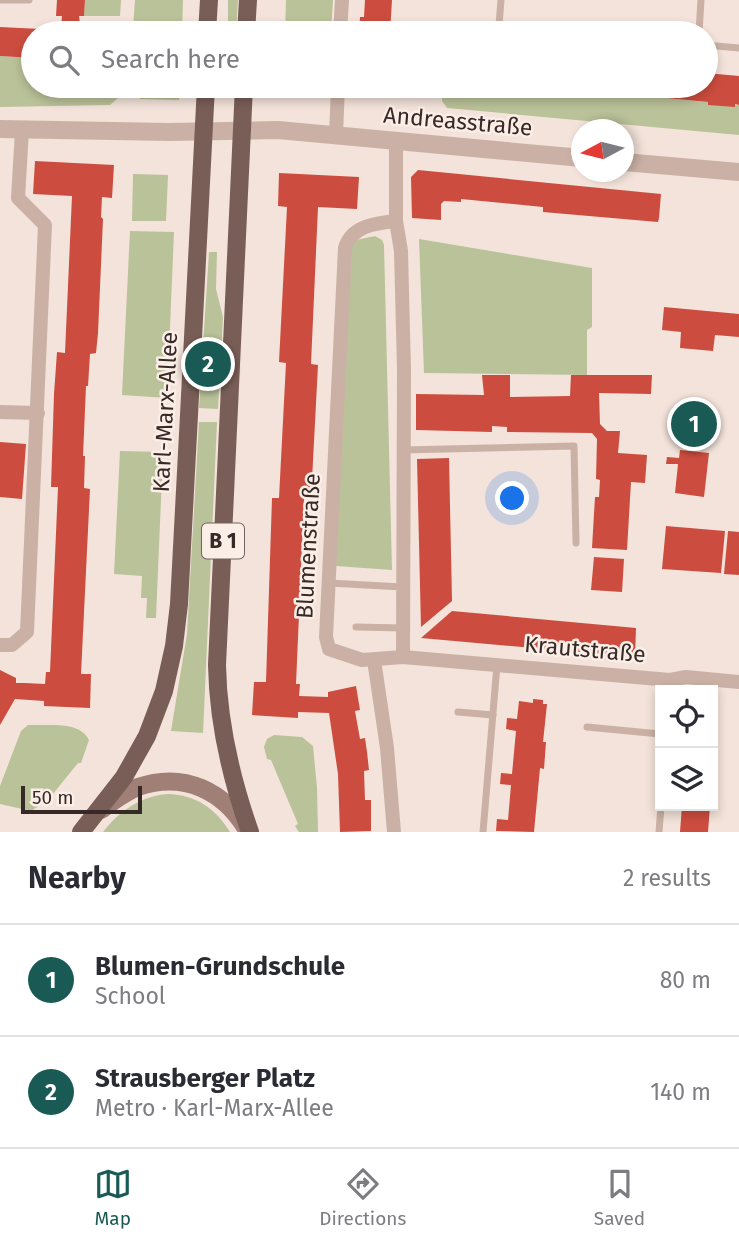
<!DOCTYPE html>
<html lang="en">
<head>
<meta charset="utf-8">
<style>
	:root { --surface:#fff; --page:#f2f2f3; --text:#2b2b33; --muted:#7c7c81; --line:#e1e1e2; --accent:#1a5a55 }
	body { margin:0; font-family:"Fira Sans",sans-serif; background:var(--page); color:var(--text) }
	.controls { position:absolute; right:21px; bottom:21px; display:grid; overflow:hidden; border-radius:0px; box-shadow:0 4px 10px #0003 }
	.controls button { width:63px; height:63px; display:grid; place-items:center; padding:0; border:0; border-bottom:2px solid var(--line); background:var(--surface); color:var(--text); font:35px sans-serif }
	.compass { position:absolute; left:571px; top:119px; width:63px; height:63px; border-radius:50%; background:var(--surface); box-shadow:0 4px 10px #0003; rotate:263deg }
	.scale { position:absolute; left:21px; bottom:18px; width:121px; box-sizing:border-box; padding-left:7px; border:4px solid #372927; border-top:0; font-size:19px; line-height:24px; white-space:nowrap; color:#372927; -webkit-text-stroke:5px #faeee6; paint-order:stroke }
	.you { position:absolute; left:513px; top:499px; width:24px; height:24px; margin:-18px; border:5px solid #fff; border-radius:50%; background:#1a73e8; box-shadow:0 0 0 10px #1a73e833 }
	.badge { display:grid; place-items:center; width:46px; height:46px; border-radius:50%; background:var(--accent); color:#fff; font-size:23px; font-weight:700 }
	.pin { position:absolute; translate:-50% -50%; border:4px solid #fff; box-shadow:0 2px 7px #0006 }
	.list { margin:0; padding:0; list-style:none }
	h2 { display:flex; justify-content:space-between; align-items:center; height:91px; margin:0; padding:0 28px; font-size:30px }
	h2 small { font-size:23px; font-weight:400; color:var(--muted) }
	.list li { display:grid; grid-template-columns:46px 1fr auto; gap:21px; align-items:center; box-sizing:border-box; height:112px; padding:0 28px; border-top:2px solid var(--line) }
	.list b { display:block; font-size:26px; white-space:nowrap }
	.list p { margin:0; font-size:23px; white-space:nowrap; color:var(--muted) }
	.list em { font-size:23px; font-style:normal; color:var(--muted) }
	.icon { flex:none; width:38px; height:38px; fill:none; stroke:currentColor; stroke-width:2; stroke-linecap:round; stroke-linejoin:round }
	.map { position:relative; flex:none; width:739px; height:832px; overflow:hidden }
	.search { position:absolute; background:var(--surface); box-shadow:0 4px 10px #0003; left:21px; right:21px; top:21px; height:77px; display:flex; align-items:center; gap:18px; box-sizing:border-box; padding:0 24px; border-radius:38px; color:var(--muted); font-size:26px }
	.sheet { height:315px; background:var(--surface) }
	nav { display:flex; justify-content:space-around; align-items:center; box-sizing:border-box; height:98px; border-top:2px solid var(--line); background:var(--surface); font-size:19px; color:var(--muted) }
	nav a { display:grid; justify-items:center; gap:4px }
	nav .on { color:var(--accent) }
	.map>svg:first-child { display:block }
	.green { fill:#bac299 }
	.building { fill:#cc4d3f }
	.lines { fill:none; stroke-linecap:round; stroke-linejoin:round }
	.service { stroke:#cbb1a5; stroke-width:7 }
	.minor { stroke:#cbb1a5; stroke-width:14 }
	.tertiary { stroke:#cbb1a5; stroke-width:18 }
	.secondary { stroke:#9f7f76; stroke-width:18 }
	.primary { stroke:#795e57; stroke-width:18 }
	.labels { text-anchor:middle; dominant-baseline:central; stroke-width:5; stroke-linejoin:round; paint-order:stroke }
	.shield { fill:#faeee6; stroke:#726460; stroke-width:2 }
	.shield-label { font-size:21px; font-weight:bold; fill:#372927 }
	.street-label { font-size:23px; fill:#372927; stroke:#faeee6 }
</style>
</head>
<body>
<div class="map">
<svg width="739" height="832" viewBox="0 0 739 832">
	<rect width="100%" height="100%" fill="#f3e3da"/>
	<g class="green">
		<polygon points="85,0 121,0 120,16 84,16"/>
		<polygon points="135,0 183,0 182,33 139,33 133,29"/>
		<polygon points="228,0 238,0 236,33 228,33"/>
		<polygon points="286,0 333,0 331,33 285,33"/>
		<polygon points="81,25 120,25 119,33 81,33"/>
		<polygon points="0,56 33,58 33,86 118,86 118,98 110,105 0,107"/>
		<polygon points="133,86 180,86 179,100 140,99"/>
		<polygon points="282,86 329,86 328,96 282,92"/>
		<polygon points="443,86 538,86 739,105 739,135 447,108 442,101"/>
		<polygon points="133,174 168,175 166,221 132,221"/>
		<polygon points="130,231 174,232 167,398 122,395"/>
		<polygon points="375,236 382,240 384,245 392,570 336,566 350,249 356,240"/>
		<polygon points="419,239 592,268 592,327 587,330 587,375 424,373"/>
		<polygon points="209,252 217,252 216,289 223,317 218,409 199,408"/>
		<polygon points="199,422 217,422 203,733 171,731 187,634"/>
		<polygon points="120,451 163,452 156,618 146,618 147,598 141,598 142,576 114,574"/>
		<path d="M 28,725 C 47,726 80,720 89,740 L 81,763 L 78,763 L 48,800 L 31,811 L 0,804 L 0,786 L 21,731 Z"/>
		<polygon points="274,735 302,737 313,746 317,788 318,832 299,832 295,826 298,824 271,760 267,759 264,747 267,739"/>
		<path d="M 168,794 C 196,795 215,808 230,832 L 103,832 C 119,811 141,796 168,794 Z"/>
	</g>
	<g class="building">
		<polygon points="57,0 85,0 84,16 79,16 81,33 33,33 33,58 0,56 0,27 61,30 62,16 56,16"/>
		<polygon points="365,0 392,0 390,33 359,33 360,17 364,17"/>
		<polygon points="706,73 739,76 739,105 735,104 735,107 708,105 708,102 634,95 633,98 605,95 606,92 558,88 558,86 706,86"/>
		<polygon points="35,161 114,165 112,198 102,197 101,217 103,219 98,333 96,353 90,354 88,386 86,386 83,456 85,456 84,488 90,489 81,674 91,674 90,708 44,706 44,701 15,699 0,725 0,670 16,678 16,683 25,683 45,684 46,672 50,672 58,487 51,487 54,394 57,352 65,353 72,196 33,194"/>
		<polygon points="418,170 661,194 659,218 658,222 543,212 543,207 461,199 461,202 444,201 441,204 441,220 412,218 411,177"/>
		<polygon points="279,173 359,177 357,209 318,207 311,364 318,365 311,499 304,499 296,684 300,684 299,696 328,697 328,692 356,686 360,710 355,711 360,739 365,738 367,752 369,770 364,771 365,800 371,800 371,831 340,832 338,774 329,713 298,712 298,718 252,715 254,682 266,682 272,498 279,498 286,363 279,362 287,207 278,206"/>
		<polygon points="664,307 739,314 739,337 715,335 713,351 680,348 681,332 662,330"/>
		<polygon points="482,375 510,375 510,397 570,396 571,375 652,375 651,394 599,393 600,424 607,431 620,431 618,453 647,455 645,483 631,482 627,550 592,548 595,497 599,497 600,480 596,479 597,439 592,433 507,432 507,427 492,426 492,432 416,430 416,394 484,395"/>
		<polygon points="0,442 26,444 22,499 0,497"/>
		<polygon points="680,450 709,453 704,497 675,493 678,464 666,464 667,457 679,458"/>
		<polygon points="449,458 452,601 421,627 417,459"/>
		<polygon points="666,526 725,531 721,573 662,569"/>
		<polygon points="728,531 739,532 739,575 724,574"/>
		<polygon points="594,557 624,559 622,592 591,590"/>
		<polygon points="452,611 636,628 635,657 421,638"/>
		<polygon points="533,699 543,700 543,704 547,704 543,742 546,742 544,769 540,768 534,832 496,831 497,819 508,820 511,785 500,784 501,773 512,774 516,731 506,729 507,718 517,719 519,701 533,703"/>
		<polygon points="713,720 718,720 715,761 713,761"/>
		<polygon points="682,806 710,806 708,832 680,832"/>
	</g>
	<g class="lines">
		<g class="service">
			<polyline points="0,0 29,0"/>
			<polyline points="501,0 499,25 569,33"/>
			<polyline points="699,33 701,0"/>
			<polyline points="706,45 739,48"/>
			<polyline points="403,450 574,446 576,543"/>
			<polyline points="329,583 402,587"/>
			<polyline points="356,627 403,628"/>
			<polyline points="458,712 493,715"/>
			<polyline points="587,727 660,734"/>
			<polyline points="483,832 497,665"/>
			<polyline points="659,832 661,806"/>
		</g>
		<g class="minor">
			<polyline points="340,33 342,0"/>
			<polyline points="336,135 338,86"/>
			<polyline points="396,140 396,221 401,251 404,370 403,657"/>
			<path d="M 396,221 C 376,223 351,226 345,248 L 326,637 L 329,649 L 362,660 L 403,657 L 670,680 L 686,677 L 739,682"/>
			<polyline points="0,412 38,413"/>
			<polyline points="0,645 12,645 27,632 45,225 18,198 22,130"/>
			<polyline points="374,660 387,748 394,832"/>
		</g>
		<g class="tertiary">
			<polyline points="0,129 169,132 278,130 582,158"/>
			<polyline points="624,162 739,172"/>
		</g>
		<path class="secondary" d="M 101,810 C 112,802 125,792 138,787 C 184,771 225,791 248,832"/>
		<g class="primary">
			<polyline points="207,33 209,0"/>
			<polyline points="246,33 248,0"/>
			<path d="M 244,86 L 217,665 C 218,723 231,778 250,832"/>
			<polyline points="81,832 124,777 147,736 164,691 174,646 179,604 189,415 206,86"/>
		</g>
	</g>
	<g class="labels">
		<rect class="shield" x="202" y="523.5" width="42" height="35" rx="5"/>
		<g class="shield-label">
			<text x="223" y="541">B 1</text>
		</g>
		<g class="street-label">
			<text transform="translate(458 121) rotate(5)">Andreasstraße</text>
			<text transform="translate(165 412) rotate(-87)">Karl-Marx-Allee</text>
			<text transform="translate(308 546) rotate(-87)">Blumenstraße</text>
			<text transform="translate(585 649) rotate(5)">Krautstraße</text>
		</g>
	</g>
</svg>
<div class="controls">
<button><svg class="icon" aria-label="locate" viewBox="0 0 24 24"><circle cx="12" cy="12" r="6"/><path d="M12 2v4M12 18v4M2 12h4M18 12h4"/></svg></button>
<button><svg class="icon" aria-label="layers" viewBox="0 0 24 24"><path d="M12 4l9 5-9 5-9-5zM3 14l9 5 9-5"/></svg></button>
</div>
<svg class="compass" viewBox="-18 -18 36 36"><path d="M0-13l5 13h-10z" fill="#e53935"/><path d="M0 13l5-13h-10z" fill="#7c7c81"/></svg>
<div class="scale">50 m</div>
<div class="you"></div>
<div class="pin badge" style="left:694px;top:424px">1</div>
<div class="pin badge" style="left:208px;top:364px">2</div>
<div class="search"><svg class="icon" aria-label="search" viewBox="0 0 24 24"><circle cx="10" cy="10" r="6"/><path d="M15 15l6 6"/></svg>Search here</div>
</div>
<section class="sheet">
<h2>Nearby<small>2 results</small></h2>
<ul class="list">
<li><span class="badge">1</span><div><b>Blumen-Grundschule</b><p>School</p></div><em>80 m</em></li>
<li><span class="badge">2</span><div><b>Strausberger Platz</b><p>Metro · Karl-Marx-Allee</p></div><em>140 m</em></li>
</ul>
</section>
<nav>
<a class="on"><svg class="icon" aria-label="map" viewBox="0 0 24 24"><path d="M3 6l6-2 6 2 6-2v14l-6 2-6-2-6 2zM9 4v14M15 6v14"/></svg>Map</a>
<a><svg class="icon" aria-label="directions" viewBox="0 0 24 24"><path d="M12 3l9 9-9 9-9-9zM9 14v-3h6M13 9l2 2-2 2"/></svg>Directions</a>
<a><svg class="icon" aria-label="saved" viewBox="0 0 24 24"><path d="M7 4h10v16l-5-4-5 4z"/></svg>Saved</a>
</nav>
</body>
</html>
